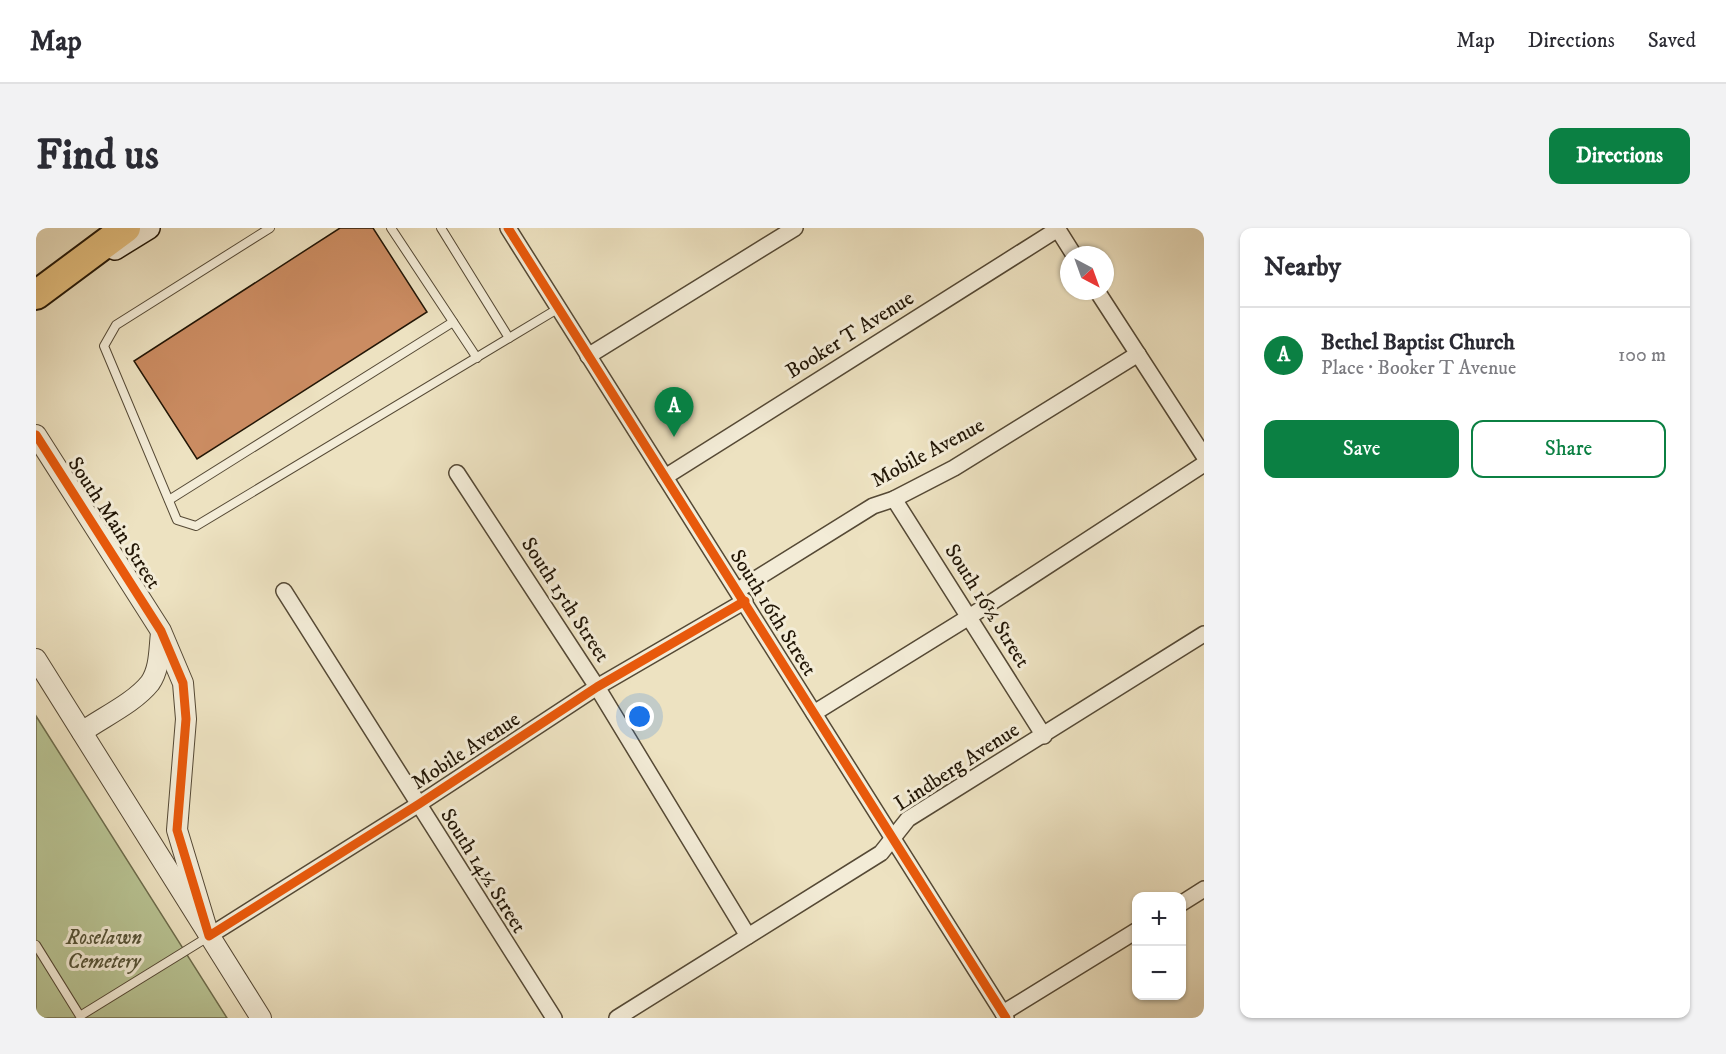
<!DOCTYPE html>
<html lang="en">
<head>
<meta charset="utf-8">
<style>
	:root { --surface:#fff; --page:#f2f2f3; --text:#2b2b33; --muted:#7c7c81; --line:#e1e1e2; --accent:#0b8043 }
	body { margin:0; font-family:"IM FELL DW Pica",serif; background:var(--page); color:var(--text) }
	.controls { position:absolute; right:18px; bottom:18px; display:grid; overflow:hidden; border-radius:12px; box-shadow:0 2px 4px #0004 }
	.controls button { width:54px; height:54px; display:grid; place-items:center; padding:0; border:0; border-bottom:2px solid var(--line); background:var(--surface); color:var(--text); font:30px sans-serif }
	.compass { position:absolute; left:1024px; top:18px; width:54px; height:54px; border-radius:50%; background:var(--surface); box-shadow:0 2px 4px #0004; rotate:139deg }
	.you { position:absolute; left:604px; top:489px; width:21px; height:21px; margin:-15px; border:4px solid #fff; border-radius:50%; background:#1a73e8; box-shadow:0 0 0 9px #1a73e833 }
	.badge { display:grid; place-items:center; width:39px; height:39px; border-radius:50%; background:var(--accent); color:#fff; font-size:20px; font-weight:700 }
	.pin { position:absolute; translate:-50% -50px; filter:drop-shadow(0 2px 3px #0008) }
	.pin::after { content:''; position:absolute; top:32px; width:21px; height:18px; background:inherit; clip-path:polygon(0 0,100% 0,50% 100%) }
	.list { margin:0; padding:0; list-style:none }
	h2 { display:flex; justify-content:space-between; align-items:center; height:78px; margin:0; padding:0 24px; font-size:26px }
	h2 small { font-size:20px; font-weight:400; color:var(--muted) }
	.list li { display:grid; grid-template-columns:39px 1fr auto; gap:18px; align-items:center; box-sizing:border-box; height:96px; padding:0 24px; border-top:2px solid var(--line) }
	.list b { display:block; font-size:22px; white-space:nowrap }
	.list p { margin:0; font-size:20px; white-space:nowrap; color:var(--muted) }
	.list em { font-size:20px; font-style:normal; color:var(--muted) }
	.actions { display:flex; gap:12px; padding:18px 24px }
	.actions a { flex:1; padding:14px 0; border:2px solid var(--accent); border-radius:12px; text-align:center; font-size:21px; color:var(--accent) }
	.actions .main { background:var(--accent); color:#fff }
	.map { position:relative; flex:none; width:1168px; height:790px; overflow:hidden; border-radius:12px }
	header { display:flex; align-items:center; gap:36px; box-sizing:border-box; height:84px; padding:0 30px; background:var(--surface); border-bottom:2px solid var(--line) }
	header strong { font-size:28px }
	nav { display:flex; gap:33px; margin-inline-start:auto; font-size:21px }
	.intro { display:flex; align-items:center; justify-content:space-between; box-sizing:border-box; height:144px; padding:0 36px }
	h1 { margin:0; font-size:42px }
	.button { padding:15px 27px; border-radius:12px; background:var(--accent); color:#fff; font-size:21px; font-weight:700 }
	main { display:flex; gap:36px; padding:0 36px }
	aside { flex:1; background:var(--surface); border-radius:12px; box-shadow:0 2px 4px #0004 }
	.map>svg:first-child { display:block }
	.green { fill:#b8c393; stroke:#6d6c4c; stroke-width:1.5 }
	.building { fill:#cb8c62; stroke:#221606; stroke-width:1.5 }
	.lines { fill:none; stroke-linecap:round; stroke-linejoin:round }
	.service-casing { stroke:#554935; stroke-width:10 }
	.minor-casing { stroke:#554935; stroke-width:18 }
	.tertiary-casing { stroke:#554935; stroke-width:22 }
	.secondary-casing { stroke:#221606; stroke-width:24 }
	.motorway-casing { stroke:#221606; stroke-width:32 }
	.service { stroke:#f3ecd7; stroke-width:8 }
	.minor { stroke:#f3ecd7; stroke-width:15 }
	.tertiary { stroke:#f3ecd7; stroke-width:20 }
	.secondary { stroke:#f3ecd7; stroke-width:21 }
	.motorway { stroke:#e6c180; stroke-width:28 }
	.cycleway-casing { stroke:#f3ecd7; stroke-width:13 }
	.cycleway { stroke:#e8590c; stroke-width:9 }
	.labels { text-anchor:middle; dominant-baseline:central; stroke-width:6; stroke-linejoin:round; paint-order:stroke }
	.street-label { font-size:21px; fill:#221606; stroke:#f3ecd7 }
	.park-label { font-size:21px; font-style:italic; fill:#565337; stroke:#f3ecd7 }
</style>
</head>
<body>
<header>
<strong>Map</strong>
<nav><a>Map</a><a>Directions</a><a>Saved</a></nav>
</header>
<div class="intro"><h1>Find us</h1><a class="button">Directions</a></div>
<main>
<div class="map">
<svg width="1168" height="790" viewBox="0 0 1168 790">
	<rect width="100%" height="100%" fill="#ede2c1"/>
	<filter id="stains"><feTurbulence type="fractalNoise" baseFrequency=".00333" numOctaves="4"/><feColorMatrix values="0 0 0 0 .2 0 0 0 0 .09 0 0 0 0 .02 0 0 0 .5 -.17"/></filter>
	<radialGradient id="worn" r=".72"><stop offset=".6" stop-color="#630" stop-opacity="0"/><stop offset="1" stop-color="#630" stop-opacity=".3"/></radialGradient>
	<polygon class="green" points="0,488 191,790 0,790"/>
	<polygon class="building" points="304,0 337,0 391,84 161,231 98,133"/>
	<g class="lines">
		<g class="service-casing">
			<g id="service">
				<polyline points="234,0 80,97 68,118 141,292 160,298 523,80"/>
				<polyline points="355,0 441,130"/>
				<polyline points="405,0 473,110"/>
				<polyline points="133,272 417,94"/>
				<polyline points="0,717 44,788 172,709"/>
			</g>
		</g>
		<g class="minor-casing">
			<g id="minor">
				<polyline points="472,0 970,790"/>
				<polyline points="1021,0 1038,27"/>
				<polyline points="1061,63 1168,228"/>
				<polyline points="552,128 759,0"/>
				<polyline points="421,245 561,459 712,708"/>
				<polyline points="629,249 1022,1"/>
				<polyline points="858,271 1008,508"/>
				<polyline points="702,362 837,278 858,271 918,240 1102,126"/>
				<polyline points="248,363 518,790"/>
				<polyline points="778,485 933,389 1168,236"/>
				<polyline points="1146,675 1168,661"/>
				<polyline points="173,708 383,576 561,459 709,373"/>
				<polyline points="967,785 1100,703"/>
				<polyline points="581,790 845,625 872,591 1168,406"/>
			</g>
		</g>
		<g class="tertiary-casing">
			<g id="tertiary">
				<polyline points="0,207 125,403 147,455 150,491 141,602 173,708"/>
				<polyline points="0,431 225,790"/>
				<path d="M 46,504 C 67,489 98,475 114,455 C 124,441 123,421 125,405"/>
			</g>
		</g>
		<g class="secondary-casing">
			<polyline id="secondary" points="79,21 113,0"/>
		</g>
		<g class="motorway-casing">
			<polyline id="motorway" points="0,67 90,0"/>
		</g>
		<use href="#service" class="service"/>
		<use href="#minor" class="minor"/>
		<use href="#tertiary" class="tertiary"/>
		<use href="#secondary" class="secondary"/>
		<use href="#motorway" class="motorway"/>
		<g class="cycleway-casing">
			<g id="cycleway">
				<polyline points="472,0 970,790"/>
				<polyline points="0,207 125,403 147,455 150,491 141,602 173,708 383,576 561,459 709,373"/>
			</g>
		</g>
		<use href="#cycleway" class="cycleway"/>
	</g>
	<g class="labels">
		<g class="street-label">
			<text transform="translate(814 107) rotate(-32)">Booker T Avenue</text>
			<text transform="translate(892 225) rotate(-28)">Mobile Avenue</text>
			<text transform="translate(78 295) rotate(57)">South Main Street</text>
			<text transform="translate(529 372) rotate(57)">South 15th Street</text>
			<text transform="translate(951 378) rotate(58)">South 16½ Street</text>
			<text transform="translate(737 385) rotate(58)">South 16th Street</text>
			<text transform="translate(430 523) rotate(-33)">Mobile Avenue</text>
			<text transform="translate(921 539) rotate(-33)">Lindberg Avenue</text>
			<text transform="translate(447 643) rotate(58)">South 14½ Street</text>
		</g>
		<g class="park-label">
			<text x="68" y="710">Roselawn<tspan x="68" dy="24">Cemetery</tspan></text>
		</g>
	</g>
	<rect width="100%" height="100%" filter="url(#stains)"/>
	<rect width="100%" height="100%" fill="url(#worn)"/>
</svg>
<div class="controls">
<button>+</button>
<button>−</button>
</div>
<svg class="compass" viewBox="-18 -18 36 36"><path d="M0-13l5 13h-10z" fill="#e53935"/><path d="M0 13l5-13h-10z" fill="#7c7c81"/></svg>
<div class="you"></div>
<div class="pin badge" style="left:638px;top:209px">A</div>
</div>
<aside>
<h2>Nearby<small></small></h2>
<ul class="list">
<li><span class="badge">A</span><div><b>Bethel Baptist Church</b><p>Place · Booker T Avenue</p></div><em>100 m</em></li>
</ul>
<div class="actions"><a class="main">Save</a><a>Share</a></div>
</aside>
</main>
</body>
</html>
